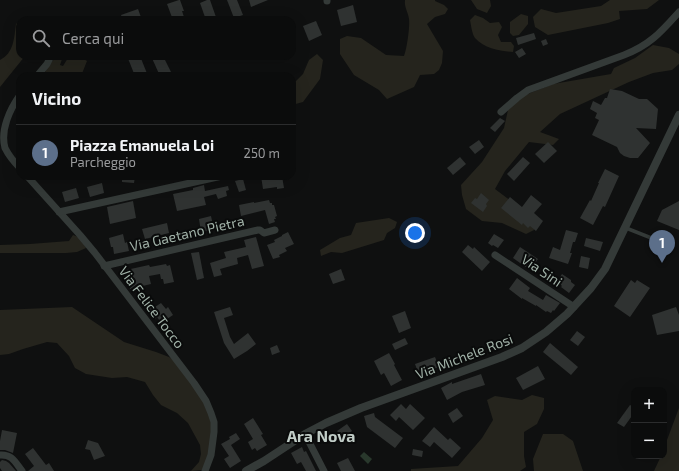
<!DOCTYPE html>
<html lang="it">
<head>
<meta charset="utf-8">
<style>
	:root { --surface:#0b0c0c; --page:#191a1a; --text:#f1f3f6; --muted:#9a9b9d; --line:#2b2c2d; --accent:#ed2aa0 }
	body { margin:0; font-family:"Exo 2",sans-serif; background:var(--page); color:var(--text) }
	.controls { position:absolute; right:12px; bottom:12px; display:grid; overflow:hidden; border-radius:8px; box-shadow:0 4px 16px #0002 }
	.controls button { width:36px; height:36px; display:grid; place-items:center; padding:0; border:0; border-bottom:1px solid var(--line); background:var(--surface); color:var(--text); font:20px sans-serif }
	.you { position:absolute; left:415px; top:233px; width:14px; height:14px; margin:-10px; border:3px solid #fff; border-radius:50%; background:#1a73e8; box-shadow:0 0 0 6px #1a73e833 }
	.badge { display:grid; place-items:center; width:26px; height:26px; border-radius:50%; background:var(--accent); color:#fff; font-size:13px; font-weight:700 }
	.pin { position:absolute; translate:-50% -33px; filter:drop-shadow(0 1px 2px #0008) }
	.pin::after { content:''; position:absolute; top:21px; width:14px; height:12px; background:inherit; clip-path:polygon(0 0,100% 0,50% 100%) }
	.list { margin:0; padding:0; list-style:none }
	h2 { display:flex; justify-content:space-between; align-items:center; height:52px; margin:0; padding:0 16px; font-size:17px }
	h2 small { font-size:13px; font-weight:400; color:var(--muted) }
	.list li { display:grid; grid-template-columns:26px 1fr auto; gap:12px; align-items:center; box-sizing:border-box; height:56px; padding:0 16px; border-top:1px solid var(--line) }
	.list b { display:block; font-size:15px; white-space:nowrap }
	.list p { margin:0; font-size:13px; white-space:nowrap; color:var(--muted) }
	.list em { font-size:13px; font-style:normal; color:var(--muted) }
	.icon { flex:none; width:22px; height:22px; fill:none; stroke:currentColor; stroke-width:2; stroke-linecap:round; stroke-linejoin:round }
	.map { position:relative; flex:none; width:679px; height:471px; overflow:hidden }
	.search { position:absolute; background:var(--surface); box-shadow:0 4px 16px #0002; left:16px; top:16px; width:280px; height:44px; display:flex; align-items:center; gap:10px; box-sizing:border-box; padding:0 14px; border-radius:12px; color:var(--muted); font-size:15px }
	.panel { position:absolute; background:var(--surface); box-shadow:0 4px 16px #0002; left:16px; top:72px; width:280px; height:108px; border-radius:12px }
	.map>svg:first-child { display:block }
	.green { fill:#25241d }
	.water { fill:#29382c }
	.building { fill:#2f3231 }
	.lines { fill:none; stroke-linecap:round; stroke-linejoin:round }
	.service { stroke:#343a38; stroke-width:3.5 }
	.minor { stroke:#343a38; stroke-width:7 }
	.tertiary { stroke:#343a38; stroke-width:8 }
	.labels { text-anchor:middle; dominant-baseline:central; stroke-width:4; stroke-linejoin:round; paint-order:stroke }
	.street-label { font-size:14px; fill:#a0b1a7; stroke:#0a0b0b }
	.quarter-label { font-size:16px; font-weight:bold; fill:#c1cdc7; stroke:#0a0b0b }
</style>
</head>
<body>
<div class="map">
<svg width="679" height="471" viewBox="0 0 679 471">
	<rect width="100%" height="100%" fill="#0f1010"/>
	<g class="green">
		<path d="M 405,0 L 435,0 L 435,1 L 444,5 L 448,9 L 445,14 L 435,17 L 427,24 L 443,51 L 442,63 L 439,70 L 434,74 L 420,75 L 414,87 L 387,99 L 379,90 L 354,75 L 340,54 L 340,39 L 347,36 L 361,38 L 386,55 L 404,56 C 407,49 410,26 409,19 C 408,12 404,7 405,0 Z"/>
		<polygon points="471,0 490,0 491,6 487,13 477,9"/>
		<polygon points="610,0 659,0 647,9 619,11 620,19 608,23 548,35 535,27 533,17 541,9 556,13 601,6"/>
		<polygon points="521,14 528,16 528,24 519,35 513,36 510,33 510,22"/>
		<path d="M 475,15 L 483,18 L 490,23 L 499,22 L 502,27 L 498,35 L 501,42 L 511,42 L 514,46 L 513,52 C 500,51 485,49 475,38 C 472,34 471,25 470,20 Z"/>
		<path d="M 20,21 L 20,56 L 25,56 L 0,87 L 0,60 C 14,53 14,38 16,24 Z"/>
		<polygon points="653,45 669,48 679,54 679,64 672,70 653,73 629,82 560,114 540,132 559,139 553,145 529,142 505,171 495,189 532,217 534,230 526,234 502,223 482,221 466,209 462,195 461,185 482,162 504,128 508,110 520,97 553,84 611,74 614,68 635,58"/>
		<polygon points="317,54 323,60 320,79 303,102 292,105 292,85 303,74 309,60"/>
		<polygon points="80,57 87,61 81,76 43,76 50,63 56,58 62,59 60,65 63,66 68,58"/>
		<polygon points="389,218 397,222 395,228 387,233 384,240 342,253 331,252 321,256 320,250 340,238 351,235 356,223"/>
		<polygon points="73,235 81,238 86,248 77,252 66,253 0,253 0,245 30,244 69,241"/>
		<polygon points="72,307 124,342 156,352 169,357 175,361 203,398 213,426 207,462 202,470 191,471 199,462 201,454 200,445 188,423 177,413 161,405 153,395 145,382 127,377 112,378 86,374 75,368 69,356 57,343 47,342 23,349 9,354 0,355 0,310"/>
		<polygon points="532,395 544,398 544,409 537,424 524,432 524,456 526,467 520,471 411,471 411,469 458,466 482,438 493,420 487,400 495,396 522,400"/>
		<polygon points="679,408 679,471 654,471 661,456 664,456 664,448"/>
		<polygon points="543,434 563,434 573,441 583,471 534,471 533,459"/>
	</g>
	<polygon class="water" points="364,452 372,459 368,464 360,456"/>
	<g class="building">
		<polygon points="179,0 180,0 184,11 182,11 185,20 173,20 167,4"/>
		<polygon points="207,0 210,0 217,20 206,20 200,3"/>
		<polygon points="227,0 237,0 243,15 234,18"/>
		<polygon points="249,0 268,0 251,7"/>
		<polygon points="353,5 357,22 341,26 337,10"/>
		<polygon points="138,9 142,20 123,20 121,15"/>
		<polygon points="316,21 322,35 309,41 303,26"/>
		<polygon points="534,33 536,39 518,45 516,38"/>
		<polygon points="546,39 548,44 543,46 541,41"/>
		<polygon points="522,48 526,54 519,58 515,52"/>
		<polygon points="127,56 140,56 148,76 135,76"/>
		<polygon points="151,56 163,56 173,76 160,76"/>
		<polygon points="610,89 622,91 639,99 647,99 658,109 656,129 636,128 650,143 638,158 630,158 624,156 620,153 617,147 592,135 599,120 595,118 597,113 590,109 593,101 601,105 605,98 607,98"/>
		<polygon points="500,118 505,121 495,132 490,128"/>
		<polygon points="479,140 484,147 475,154 469,147"/>
		<polygon points="548,142 557,151 544,163 535,154"/>
		<polygon points="460,157 466,164 453,175 447,168"/>
		<polygon points="523,157 530,163 514,181 507,174"/>
		<polygon points="605,169 619,176 605,207 603,206 593,225 580,218 590,200 591,201 599,183 598,183"/>
		<polygon points="122,176 135,176 134,183 122,182"/>
		<polygon points="261,176 282,176 284,188 277,189 277,187 263,189"/>
		<polygon points="243,179 246,190 239,192 235,181"/>
		<polygon points="102,183 104,193 90,197 87,187"/>
		<polygon points="204,185 205,191 228,186 229,190 226,191 227,196 218,199 216,194 204,197 206,205 177,211 173,194 193,190 193,188"/>
		<polygon points="76,188 79,198 65,202 62,192"/>
		<polygon points="481,193 489,200 486,204 487,206 483,212 471,203 475,198 477,199"/>
		<polygon points="531,195 542,204 534,213 543,221 536,231 530,226 528,228 523,223 522,225 501,208 510,197 522,207"/>
		<polygon points="269,200 270,203 272,203 272,205 274,205 277,216 275,217 276,219 274,219 275,222 269,224 265,210 241,216 239,205 254,202 254,203"/>
		<polygon points="133,201 136,218 110,224 107,207"/>
		<polygon points="679,201 679,230 657,221 662,210"/>
		<polygon points="211,216 214,230 201,232 199,219"/>
		<polygon points="167,223 169,233 145,239 142,229"/>
		<polygon points="566,230 578,233 575,242 573,242 570,253 572,253 568,264 549,258 553,247 560,250"/>
		<polygon points="288,232 294,244 285,248 287,251 279,255 280,257 273,259 267,245 275,242 274,240 282,236 282,235"/>
		<polygon points="123,234 125,243 127,242 129,251 114,254 113,247 111,247 109,238"/>
		<polygon points="494,234 504,240 498,248 493,245 492,246 488,243"/>
		<polygon points="256,237 264,266 252,269 248,255 237,258 238,264 220,269 222,275 214,277 210,263 226,258 224,252 246,247 244,240"/>
		<polygon points="586,238 603,242 600,251 584,246"/>
		<polygon points="468,245 473,249 474,247 490,262 482,271 462,252"/>
		<polygon points="520,247 538,259 530,270 513,258"/>
		<polygon points="199,252 204,278 197,280 191,253"/>
		<polygon points="581,256 590,258 588,269 579,267"/>
		<polygon points="166,264 167,266 170,265 174,282 164,284 163,279 161,279 160,274 149,276 151,284 130,289 126,270 149,265 150,267"/>
		<polygon points="341,269 345,280 333,284 329,274"/>
		<polygon points="562,274 571,280 571,282 575,285 569,293 561,287 562,286 560,284 562,282 558,280"/>
		<polygon points="517,278 530,288 528,291 543,300 546,295 560,303 554,311 553,310 551,313 547,311 546,312 536,305 536,306 522,298 522,299 509,289"/>
		<polygon points="631,280 635,283 637,280 650,288 630,317 614,306"/>
		<polygon points="161,303 166,309 168,307 173,315 167,319 168,321 163,325 157,317 155,319 148,309 154,305 155,307"/>
		<polygon points="230,307 233,315 224,318 230,337 234,344 248,333 256,344 247,351 234,359 224,343 214,312"/>
		<polygon points="676,307 679,315 679,331 657,335 652,315"/>
		<polygon points="405,311 411,328 399,333 392,316"/>
		<polygon points="577,331 585,337 578,346 570,340"/>
		<polygon points="405,338 408,344 395,350 392,344"/>
		<polygon points="550,343 578,367 571,375 543,352"/>
		<polygon points="277,345 280,352 272,355 270,348"/>
		<polygon points="389,353 395,364 394,365 402,380 391,386 384,373 381,375 374,361"/>
		<polygon points="435,357 439,367 419,375 415,364"/>
		<polygon points="538,366 545,379 523,390 516,378"/>
		<polygon points="481,374 485,385 462,392 447,400 441,388 452,382 452,384"/>
		<polygon points="401,404 406,409 410,404 425,418 413,430 399,417 396,421 390,415"/>
		<polygon points="630,405 634,407 634,413 624,427 617,423"/>
		<polygon points="457,408 463,416 453,423 448,414"/>
		<polygon points="374,413 375,417 403,438 395,448 367,427 364,416"/>
		<polygon points="253,418 263,434 261,435 267,445 257,451 255,448 252,450 248,442 253,439 244,424"/>
		<polygon points="347,424 352,431 343,438 337,431"/>
		<polygon points="434,427 448,440 450,438 461,448 452,458 434,442 430,447 422,441"/>
		<polygon points="2,430 17,433 13,453 5,450 0,450 0,441"/>
		<polygon points="236,433 240,439 231,445 241,461 230,468 224,459 229,456 221,444 230,439 229,437"/>
		<polygon points="88,440 98,443 105,456 94,460 90,450 85,449"/>
		<polygon points="302,447 304,452 306,451 316,471 306,471 301,462 297,464 291,453"/>
		<polygon points="33,448 46,465 49,463 54,471 28,471 34,466 25,454"/>
		<polygon points="413,449 423,451 422,457 412,455"/>
		<polygon points="348,458 355,471 341,471 337,463"/>
		<polygon points="2,460 6,461 9,463 16,471 2,471 0,468 0,462"/>
	</g>
	<g class="lines">
		<polyline class="service" points="626,228 664,243"/>
		<g class="minor">
			<polyline points="327,0 327,1"/>
			<polyline points="37,76 47,64 51,56"/>
			<path d="M 20,95 C 10,109 0,130 5,148 C 9,156 14,162 20,168"/>
			<path d="M 501,112 L 517,98 L 528,90 L 624,55 C 650,45 661,32 679,12"/>
			<polyline points="27,176 80,235 95,253 194,383 206,401 211,413 214,422 214,432 211,455 205,471"/>
			<polyline points="59,212 222,176"/>
			<polyline points="495,255 574,307"/>
			<polyline points="104,266 258,230 260,230 264,233 275,230"/>
			<polyline points="305,434 324,471"/>
			<path d="M 0,455 C 12,454 15,462 22,471"/>
		</g>
		<polyline class="tertiary" points="246,471 264,461 305,434 326,423 361,408 502,357 522,348 546,332 567,314 591,288 605,269 679,115"/>
	</g>
	<g class="labels">
		<g class="street-label">
			<text transform="translate(187 233) rotate(-13)">Via Gaetano Pietra</text>
			<text transform="translate(542 270) rotate(34)">Via Sini</text>
			<text transform="translate(152 307) rotate(53)">Via Felice Tocco</text>
			<text transform="translate(464 356) rotate(-21)">Via Michele Rosi</text>
		</g>
		<g class="quarter-label">
			<text x="321" y="435">Ara Nova</text>
		</g>
	</g>
</svg>
<div class="controls">
<button>+</button>
<button>−</button>
</div>
<div class="you"></div>
<div class="pin badge" style="left:662px;top:263px;background:#5c6f8a">1</div>
<div class="search"><svg class="icon" aria-label="search" viewBox="0 0 24 24"><circle cx="10" cy="10" r="6"/><path d="M15 15l6 6"/></svg>Cerca qui</div>
<section class="panel">
<h2>Vicino<small></small></h2>
<ul class="list">
<li><span class="badge" style="background:#5c6f8a">1</span><div><b>Piazza Emanuela Loi</b><p>Parcheggio</p></div><em>250 m</em></li>
</ul>
</section>
</div>
</body>
</html>
